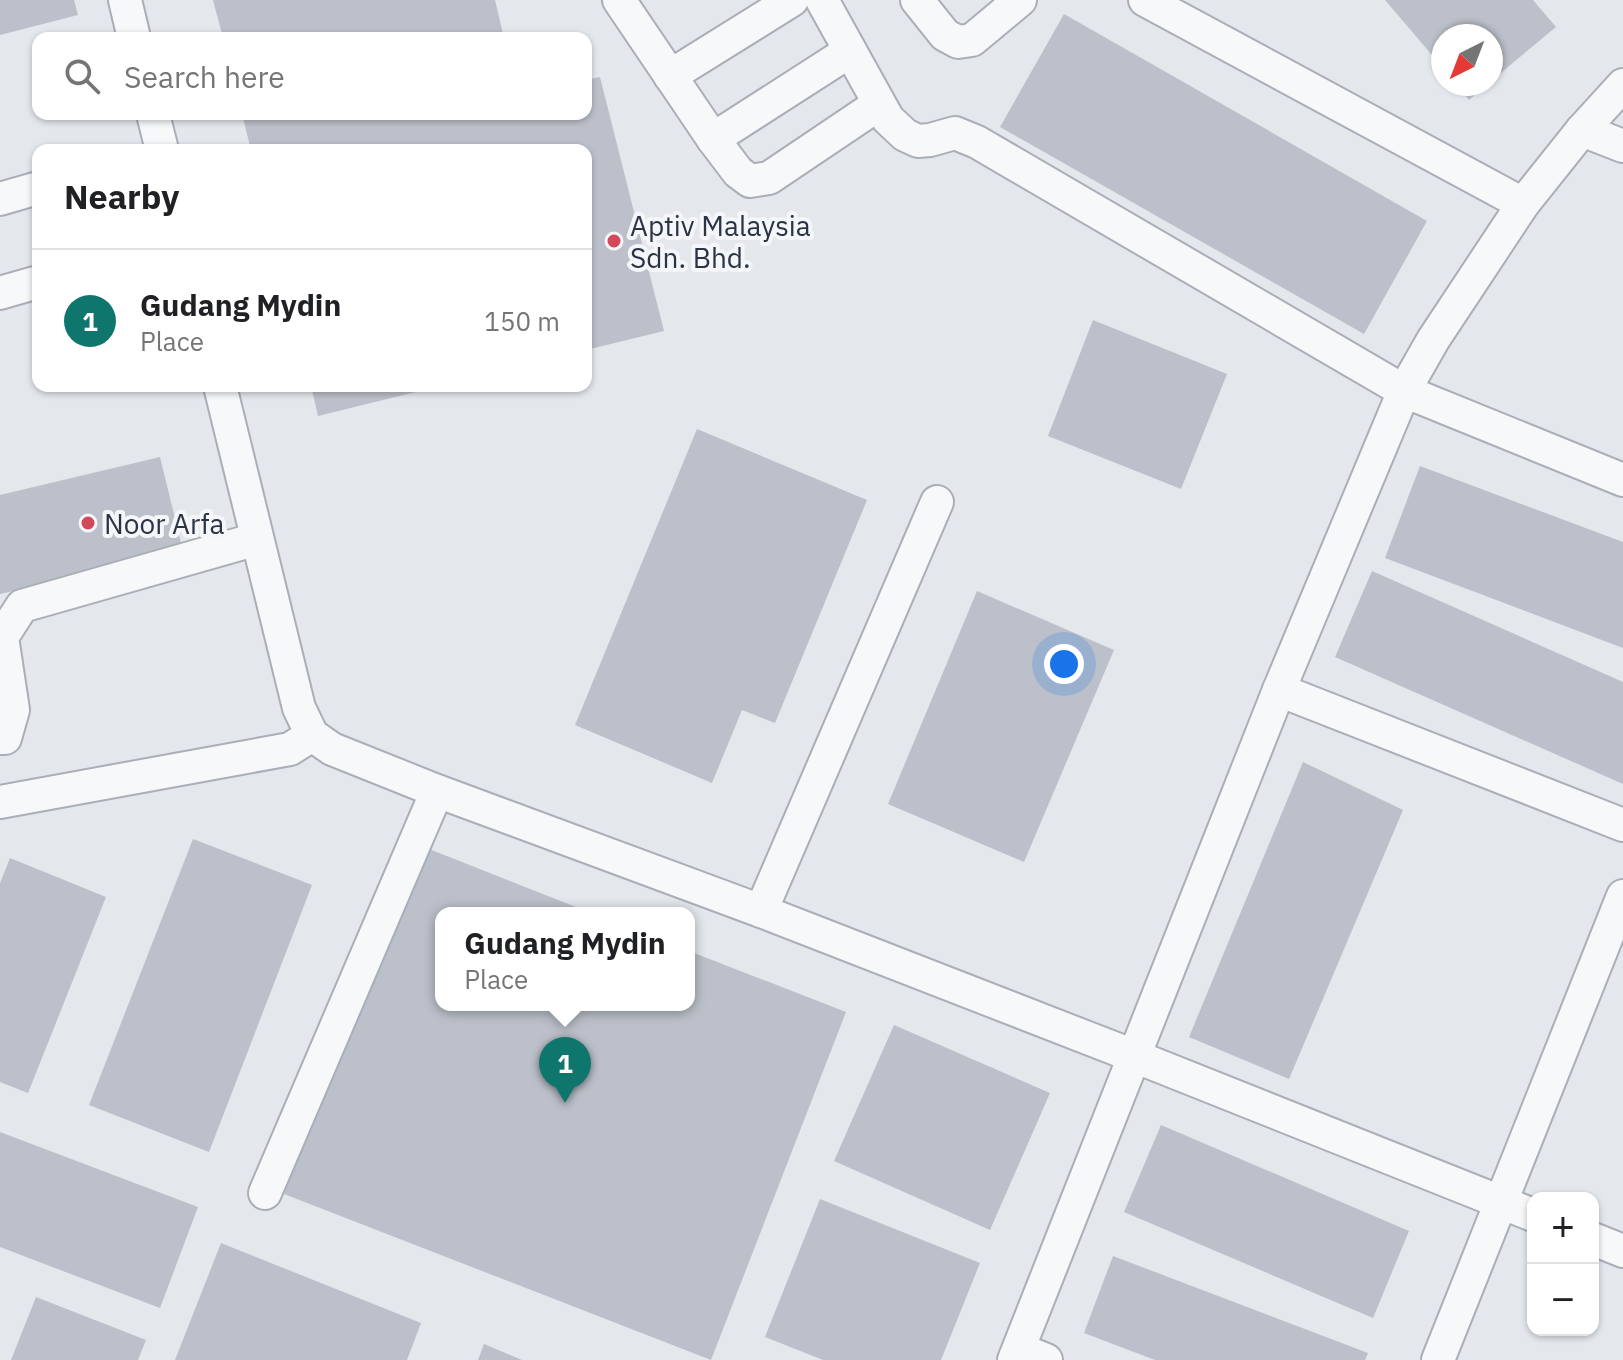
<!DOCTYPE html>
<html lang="en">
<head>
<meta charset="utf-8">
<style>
	:root { --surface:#fff; --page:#f6f6f6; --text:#202124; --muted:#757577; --line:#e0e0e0; --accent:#0f766e }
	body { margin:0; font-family:"IBM Plex Sans",sans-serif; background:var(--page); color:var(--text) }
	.controls { position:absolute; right:24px; bottom:24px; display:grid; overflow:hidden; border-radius:16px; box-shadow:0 2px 6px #0004 }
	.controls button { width:72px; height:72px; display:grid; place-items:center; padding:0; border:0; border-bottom:2px solid var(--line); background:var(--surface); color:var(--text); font:40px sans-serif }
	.compass { position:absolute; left:1431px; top:24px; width:72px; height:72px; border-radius:50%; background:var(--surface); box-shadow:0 2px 6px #0004; rotate:222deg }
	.you { position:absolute; left:1064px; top:664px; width:28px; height:28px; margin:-20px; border:6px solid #fff; border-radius:50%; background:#1a73e8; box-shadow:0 0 0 12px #1a73e833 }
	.badge { display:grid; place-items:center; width:52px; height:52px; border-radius:50%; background:var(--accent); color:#fff; font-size:26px; font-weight:700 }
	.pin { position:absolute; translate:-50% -66px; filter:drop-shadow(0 2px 4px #0008) }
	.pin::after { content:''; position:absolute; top:42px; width:28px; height:24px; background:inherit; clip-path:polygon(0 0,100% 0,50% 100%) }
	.popup { position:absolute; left:435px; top:907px; width:260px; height:104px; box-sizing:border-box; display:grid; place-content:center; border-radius:16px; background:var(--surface); filter:drop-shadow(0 2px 6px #0005); font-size:26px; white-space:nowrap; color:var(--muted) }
	.popup b { font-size:30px; color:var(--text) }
	.popup::after { content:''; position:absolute; left:50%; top:100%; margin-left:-16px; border:16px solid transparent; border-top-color:var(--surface) }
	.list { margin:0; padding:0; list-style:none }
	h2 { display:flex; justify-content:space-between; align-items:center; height:104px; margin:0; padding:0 32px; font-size:34px }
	h2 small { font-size:26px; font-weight:400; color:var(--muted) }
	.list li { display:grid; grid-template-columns:52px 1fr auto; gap:24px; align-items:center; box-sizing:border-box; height:144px; padding:0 32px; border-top:2px solid var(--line) }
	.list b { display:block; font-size:30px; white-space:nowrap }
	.list p { margin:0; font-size:26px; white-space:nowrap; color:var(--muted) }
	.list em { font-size:26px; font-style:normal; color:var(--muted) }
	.icon { flex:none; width:44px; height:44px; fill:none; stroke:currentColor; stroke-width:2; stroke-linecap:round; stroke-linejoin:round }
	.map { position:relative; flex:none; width:1623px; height:1360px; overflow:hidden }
	.search { position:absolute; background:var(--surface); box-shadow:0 2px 6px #0004; left:32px; top:32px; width:560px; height:88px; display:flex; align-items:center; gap:20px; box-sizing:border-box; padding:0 28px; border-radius:16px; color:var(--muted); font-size:30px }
	.panel { position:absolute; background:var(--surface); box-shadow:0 2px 6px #0004; left:32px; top:144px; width:560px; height:248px; border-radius:16px }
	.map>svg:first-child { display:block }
	.building { fill:#bbc0ca }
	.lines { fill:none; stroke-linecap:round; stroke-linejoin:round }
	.minor-casing { stroke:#a9aeb7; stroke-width:36 }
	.minor { stroke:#f7f8fa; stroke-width:32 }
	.poi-dot { fill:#d1495b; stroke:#f4f6f9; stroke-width:3 }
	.labels { text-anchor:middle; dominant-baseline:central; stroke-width:8; stroke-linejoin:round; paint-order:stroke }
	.poi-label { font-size:28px; fill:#2b3445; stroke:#f4f6f9; text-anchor:start }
</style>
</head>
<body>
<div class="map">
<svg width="1623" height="1360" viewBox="0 0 1623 1360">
	<rect width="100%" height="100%" fill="#e4e7ec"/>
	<g class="building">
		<polygon points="0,0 74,0 78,15 0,35"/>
		<polygon points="213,0 495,0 504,38 223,38"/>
		<polygon points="1385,0 1533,0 1556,27 1491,81 1491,36 1443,36 1443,68"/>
		<polygon points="1064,14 1427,221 1364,334 1000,127"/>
		<polygon points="600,77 664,331 586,350 586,150 251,150 242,114 586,114 586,80"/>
		<polygon points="1456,84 1488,84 1469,100"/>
		<polygon points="1093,320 1227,374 1181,489 1048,436"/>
		<polygon points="311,386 436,386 436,387 318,416"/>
		<polygon points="697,429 867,500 775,723 742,710 712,783 575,725"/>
		<polygon points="160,457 183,551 0,594 0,495"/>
		<polygon points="1420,466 1623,542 1623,648 1385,558"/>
		<polygon points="1372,571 1623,682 1623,784 1335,657"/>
		<polygon points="977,591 1114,650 1024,862 888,804"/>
		<polygon points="1303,762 1403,810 1289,1079 1189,1037"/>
		<polygon points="193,839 312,885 209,1152 89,1105"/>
		<polygon points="419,845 591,913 441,913 441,1005 689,1005 689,951 846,1012 711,1360 284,1194"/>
		<polygon points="10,858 106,897 28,1093 0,1082 0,883"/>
		<polygon points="894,1025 1050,1093 990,1230 834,1161"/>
		<polygon points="1161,1125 1409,1231 1373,1318 1124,1212"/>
		<polygon points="0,1132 198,1207 160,1308 0,1247"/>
		<polygon points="820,1199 980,1263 941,1360 823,1360 765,1337"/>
		<polygon points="221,1243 421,1323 407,1360 175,1360"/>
		<polygon points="1113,1256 1368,1353 1365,1360 1155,1360 1084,1333"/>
		<polygon points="36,1297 146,1340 138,1360 11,1360"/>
		<polygon points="484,1344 522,1360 478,1360"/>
	</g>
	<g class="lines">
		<g class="minor-casing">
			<g id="minor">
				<polyline points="125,0 134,38"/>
				<polyline points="619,0 713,139 738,172 750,181 769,178 879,104"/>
				<polyline points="822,0 888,119 905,135 918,141 930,140 955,133 977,142 1404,391 1623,480"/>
				<polyline points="917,0 945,35 958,42 972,40 1020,0"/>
				<polyline points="1145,0 1523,204"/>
				<polyline points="670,76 792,0"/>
				<polyline points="153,114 162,150"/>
				<polyline points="1582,130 1623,146"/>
				<polyline points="713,139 850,51"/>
				<polyline points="0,199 38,188"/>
				<polyline points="0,293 38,282"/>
				<polyline points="220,386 299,708 312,735 332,749 437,791 761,911 1134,1056 1533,1215"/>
				<polyline points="1279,690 1623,825"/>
				<polyline points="0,738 5,738 13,710 2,637 22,606 257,539"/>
				<polyline points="0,802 290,749 312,735"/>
				<polyline points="761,911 937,502"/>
				<polyline points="265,1193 437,791"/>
				<polyline points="1593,1239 1623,1251"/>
				<polyline points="1019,1349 1046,1360"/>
				<polyline points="1014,1360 1279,690 1404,391 1433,340 1523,204 1582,130 1623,85"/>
				<polyline points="1438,1360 1623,896"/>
			</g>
		</g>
		<use href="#minor" class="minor"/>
	</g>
	<g class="poi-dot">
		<circle cx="614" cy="241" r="8"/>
		<circle cx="88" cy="523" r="8"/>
	</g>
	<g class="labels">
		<g class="poi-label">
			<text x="630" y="225">Aptiv Malaysia<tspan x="630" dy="32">Sdn. Bhd.</tspan></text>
			<text x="104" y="523">Noor Arfa</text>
		</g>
	</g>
</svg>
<div class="controls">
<button>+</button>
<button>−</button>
</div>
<svg class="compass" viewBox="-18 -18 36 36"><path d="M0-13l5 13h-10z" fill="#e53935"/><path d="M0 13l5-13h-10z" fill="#757577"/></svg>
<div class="you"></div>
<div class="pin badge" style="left:565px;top:1103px">1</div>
<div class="popup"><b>Gudang Mydin</b>Place</div>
<div class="search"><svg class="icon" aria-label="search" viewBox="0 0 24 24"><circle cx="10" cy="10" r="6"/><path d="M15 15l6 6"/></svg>Search here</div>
<section class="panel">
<h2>Nearby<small></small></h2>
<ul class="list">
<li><span class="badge">1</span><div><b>Gudang Mydin</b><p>Place</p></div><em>150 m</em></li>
</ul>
</section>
</div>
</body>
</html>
